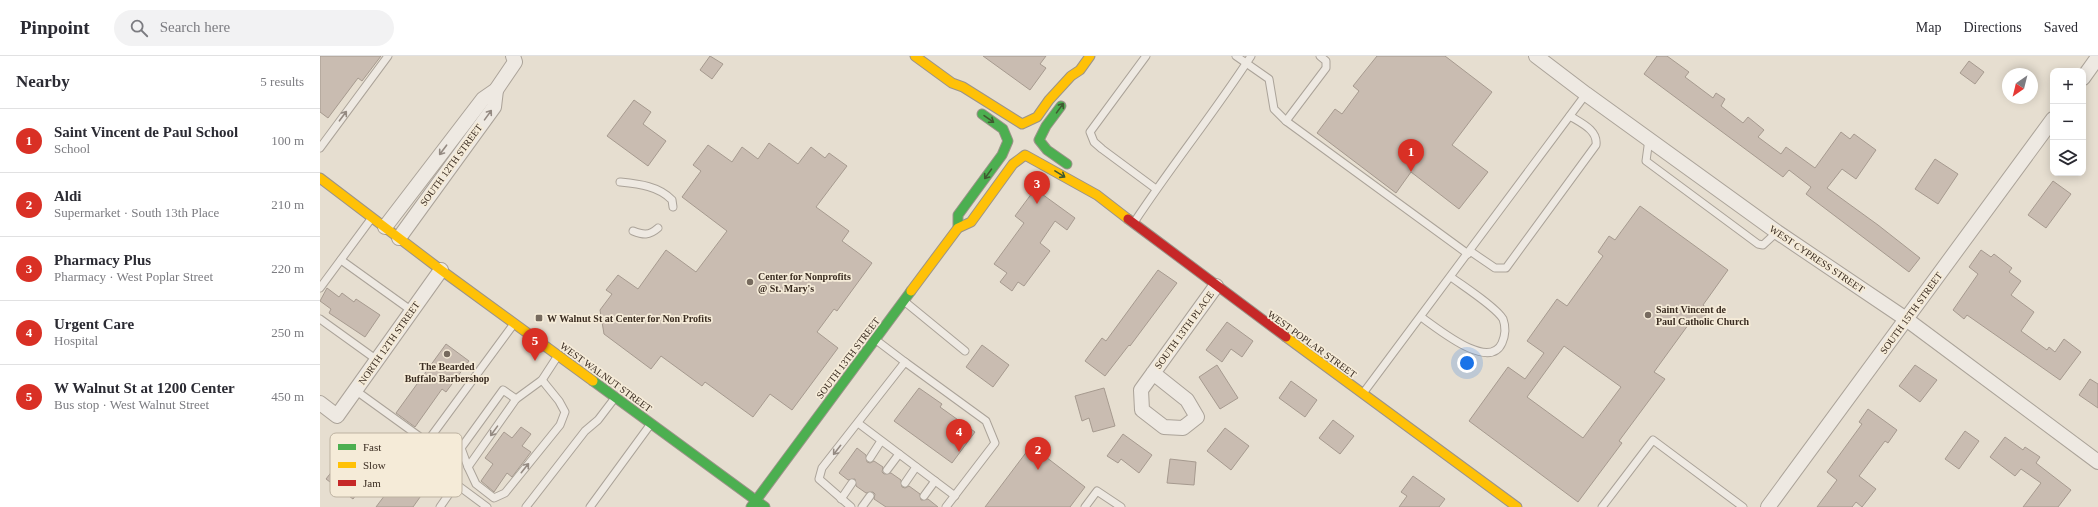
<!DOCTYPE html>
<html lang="en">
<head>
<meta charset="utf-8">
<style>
	:root { --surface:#fff; --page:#f2f2f3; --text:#2b2b33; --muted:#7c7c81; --line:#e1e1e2; --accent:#d93025 }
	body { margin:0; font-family:"Times New Roman",serif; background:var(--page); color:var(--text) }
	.controls { position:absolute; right:12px; top:12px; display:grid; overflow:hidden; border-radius:8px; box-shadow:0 2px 10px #0003 }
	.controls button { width:36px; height:36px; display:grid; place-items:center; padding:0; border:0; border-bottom:1px solid var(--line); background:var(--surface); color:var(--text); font:20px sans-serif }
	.compass { position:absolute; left:1682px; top:12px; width:36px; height:36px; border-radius:50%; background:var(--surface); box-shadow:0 2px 10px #0003; rotate:215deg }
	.you { position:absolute; left:1147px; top:307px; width:14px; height:14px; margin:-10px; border:3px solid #fff; border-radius:50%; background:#1a73e8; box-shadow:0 0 0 6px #1a73e833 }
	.badge { display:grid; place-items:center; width:26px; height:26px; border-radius:50%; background:var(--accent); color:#fff; font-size:13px; font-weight:700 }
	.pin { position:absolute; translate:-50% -33px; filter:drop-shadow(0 1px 2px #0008) }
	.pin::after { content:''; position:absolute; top:21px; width:14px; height:12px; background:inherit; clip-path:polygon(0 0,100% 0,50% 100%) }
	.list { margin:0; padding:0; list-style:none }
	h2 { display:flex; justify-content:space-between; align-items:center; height:52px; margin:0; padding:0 16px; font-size:17px }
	h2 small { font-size:13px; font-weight:400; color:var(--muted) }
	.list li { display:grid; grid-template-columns:26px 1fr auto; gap:12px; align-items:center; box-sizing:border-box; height:64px; padding:0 16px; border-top:1px solid var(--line) }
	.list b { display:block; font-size:15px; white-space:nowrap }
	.list p { margin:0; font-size:13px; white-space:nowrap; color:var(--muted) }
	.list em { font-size:13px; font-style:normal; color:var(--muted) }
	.icon { flex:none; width:22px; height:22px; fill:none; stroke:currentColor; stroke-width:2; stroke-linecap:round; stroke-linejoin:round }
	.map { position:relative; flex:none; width:1778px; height:451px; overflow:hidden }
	header { display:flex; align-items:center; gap:24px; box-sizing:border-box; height:56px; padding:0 20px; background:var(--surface); border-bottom:1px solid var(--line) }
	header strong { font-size:19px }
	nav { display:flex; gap:22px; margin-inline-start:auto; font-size:14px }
	.search { width:280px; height:36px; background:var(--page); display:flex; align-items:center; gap:10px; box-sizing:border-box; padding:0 14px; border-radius:22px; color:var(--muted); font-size:15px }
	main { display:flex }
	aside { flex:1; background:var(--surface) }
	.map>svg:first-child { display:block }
	.building { fill:#c9bcb1; stroke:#a69a8f; fill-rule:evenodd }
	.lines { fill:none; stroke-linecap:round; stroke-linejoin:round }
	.lane-casing { stroke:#aba399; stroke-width:9 }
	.street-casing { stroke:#aba399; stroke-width:16 }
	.fast-casing { stroke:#9b9389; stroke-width:11 }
	.slow-casing { stroke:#9b9389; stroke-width:11 }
	.jam-casing { stroke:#9b9389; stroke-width:11 }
	.lane { stroke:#eee9e2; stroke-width:7 }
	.street { stroke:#eee9e2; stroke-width:14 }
	.fast { stroke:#4caf50; stroke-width:9 }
	.slow { stroke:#ffc107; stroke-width:9 }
	.jam { stroke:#c62828; stroke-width:9 }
	.oneway { stroke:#405a31 }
	.oneway2 { stroke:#948a82 }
	.poi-dot { fill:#766a5e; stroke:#f5ebd8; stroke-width:1.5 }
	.labels { text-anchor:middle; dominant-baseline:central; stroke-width:3.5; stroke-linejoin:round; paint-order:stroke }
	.street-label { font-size:10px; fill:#3a2c21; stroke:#f5ebd8 }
	.poi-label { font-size:10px; font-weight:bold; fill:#3a2c21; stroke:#f5ebd8; text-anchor:start }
	.key { fill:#f5ebd8; stroke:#bdb2a1; stroke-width:1 }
	.key-label { font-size:11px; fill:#3a2c21 }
</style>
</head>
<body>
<header>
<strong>Pinpoint</strong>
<div class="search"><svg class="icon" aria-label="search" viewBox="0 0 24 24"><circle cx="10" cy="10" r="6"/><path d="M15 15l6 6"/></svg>Search here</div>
<nav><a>Map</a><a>Directions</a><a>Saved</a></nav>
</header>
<main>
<aside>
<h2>Nearby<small>5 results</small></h2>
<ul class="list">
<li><span class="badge">1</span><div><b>Saint Vincent de Paul School</b><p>School</p></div><em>100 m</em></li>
<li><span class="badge">2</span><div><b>Aldi</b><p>Supermarket · South 13th Place</p></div><em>210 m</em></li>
<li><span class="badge">3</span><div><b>Pharmacy Plus</b><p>Pharmacy · West Poplar Street</p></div><em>220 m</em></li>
<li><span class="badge">4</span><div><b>Urgent Care</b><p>Hospital</p></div><em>250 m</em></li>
<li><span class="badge">5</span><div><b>W Walnut St at 1200 Center</b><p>Bus stop · West Walnut Street</p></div><em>450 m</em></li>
</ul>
</aside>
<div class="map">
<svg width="1778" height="451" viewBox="0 0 1778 451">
	<rect width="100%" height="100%" fill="#e6ded0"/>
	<g class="building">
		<polygon points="0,0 61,0 42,25 38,22 8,62 0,56"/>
		<polygon points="390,0 403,8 392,23 380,14"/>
		<polygon points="663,0 726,0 720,8 726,12 710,34"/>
		<polygon points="1057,0 1125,0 1172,36 1132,89 1168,116 1139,153 1091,116 1076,137 997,77 1015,53 1022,58 1039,35 1033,30"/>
		<polygon points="1337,0 1347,0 1369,16 1365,21 1393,42 1396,37 1405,43 1401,50 1423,67 1428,61 1444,74 1438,81 1461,98 1466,91 1495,112 1521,76 1530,83 1534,78 1556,94 1536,123 1522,113 1507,132 1558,169 1600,202 1589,216 1486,138 1491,131 1469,114 1463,121 1324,18"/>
		<polygon points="1649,5 1664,16 1655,28 1640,17"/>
		<polygon points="314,44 331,56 323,68 346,85 328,110 287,80"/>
		<polygon points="449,87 478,108 491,91 505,102 509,97 527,110 496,151 529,175 522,185 552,207 517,255 514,253 497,276 518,292 472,354 450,338 433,361 385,326 382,330 341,300 331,313 284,278 280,254 292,238 286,234 298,219 318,233 346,194 376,216 407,175 362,141 381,115 373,109 388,89 412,106 422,91 438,103"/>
		<polygon points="1615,103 1638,118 1618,148 1595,133"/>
		<polygon points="1733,125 1751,138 1726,172 1708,159"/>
		<polygon points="715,133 755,162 747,174 735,165 720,187 730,195 704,230 698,226 692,235 680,226 687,217 674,208 704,167 695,160"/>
		<path d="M 1320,150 L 1408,214 L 1383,249 L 1389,254 L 1378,269 L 1371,265 L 1334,316 L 1345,323 L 1299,385 L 1302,387 L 1258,446 L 1149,365 L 1188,311 L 1205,323 L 1224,297 L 1207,285 L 1237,243 L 1247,250 L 1283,200 L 1278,196 L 1289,180 L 1295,184 ZM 1244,290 L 1301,331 L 1263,382 L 1207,341 Z"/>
		<polygon points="1661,194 1671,201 1674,198 1692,212 1689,216 1701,225 1691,239 1714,256 1701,275 1727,294 1729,291 1735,296 1744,283 1761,296 1740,324 1647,259 1644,263 1633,254 1658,218 1649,211"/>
		<polygon points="838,214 857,227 810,290 809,289 785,320 765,305 782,282 786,285"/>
		<polygon points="7,232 19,241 22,237 34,246 36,243 60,259 45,281 9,257 11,253 0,245"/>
		<polygon points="907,266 933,285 922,301 911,293 902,306 886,294"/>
		<polygon points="126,288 149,305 126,336 122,333 95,371 76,357"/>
		<polygon points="662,289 689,309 673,331 646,311"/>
		<polygon points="897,309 918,342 900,353 879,321"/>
		<polygon points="1595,309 1617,324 1600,346 1579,330"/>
		<polygon points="1770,323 1778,328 1778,352 1759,339"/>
		<polygon points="971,325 997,344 985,361 959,342"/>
		<polygon points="599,332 622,348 620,351 655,376 632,407 574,365"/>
		<polygon points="784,332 795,370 773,376 769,362 762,365 755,340"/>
		<polygon points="1548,353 1577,374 1568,387 1565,385 1539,420 1556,433 1542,451 1536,446 1532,451 1497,451 1517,424 1507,416 1542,368 1539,366"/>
		<polygon points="1013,364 1034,380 1020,398 999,382"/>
		<polygon points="201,371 211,378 202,390 211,396 192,421 187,417 174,436 161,425 173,408 165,402 184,376 192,382"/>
		<polygon points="905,372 929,390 911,414 887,395"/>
		<polygon points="1645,375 1659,385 1639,413 1625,403"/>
		<polygon points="803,378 832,399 819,417 801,403 798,407 787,400"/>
		<polygon points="1685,381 1703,394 1705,391 1720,401 1716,407 1751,434 1738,451 1703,451 1721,427 1701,413 1695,420 1670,401"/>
		<polygon points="717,382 727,390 722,398 765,431 750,451 665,451"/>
		<polygon points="537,392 546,399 547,406 550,407 554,405 563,411 562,416 564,418 571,417 581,424 582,431 585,432 589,430 600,438 601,444 608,443 618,451 566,451 554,443 555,438 553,436 546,437 536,430 535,423 528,424 519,417"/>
		<polygon points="97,396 120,413 93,451 56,451"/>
		<polygon points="850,403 876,406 874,429 847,427"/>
		<polygon points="20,405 37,418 44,409 53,416 33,443 6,423"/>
		<polygon points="1093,420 1125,443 1119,451 1079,451 1087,440 1081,436"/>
	</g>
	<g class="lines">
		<g class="lane-casing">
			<g id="lane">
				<polyline points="826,0 770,76 774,86 782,93 836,133"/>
				<polyline points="916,0 949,23 954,53 966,65 1148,198"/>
				<polyline points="966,65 1006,12 1006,5 1000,0"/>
				<polyline points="1329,83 1326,105 1438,188 1443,189 1457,176"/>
				<polyline points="0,92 68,0"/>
				<path d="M 300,126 C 319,128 339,130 352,144 L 353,151"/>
				<path d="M 815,165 C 852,109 894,57 931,0"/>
				<path d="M 313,175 C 323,179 329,180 338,172"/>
				<path d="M 1150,195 L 1175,212 L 1186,212 L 1276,89 C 1278,74 1261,67 1250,60"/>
				<polyline points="21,204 92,255"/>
				<polyline points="0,232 51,163"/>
				<polyline points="584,245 645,295"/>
				<path d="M 1101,261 C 1116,271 1169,316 1182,287 C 1185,280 1186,271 1183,263 C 1176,251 1143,230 1131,221"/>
				<polyline points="0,263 57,304"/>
				<polyline points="556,284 585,306"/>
				<polyline points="35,334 107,386 125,403 136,428 167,451"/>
				<polyline points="1044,336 1266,38"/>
				<polyline points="196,343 148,411 156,428 174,442 185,437 240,369 245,356 239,345 222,324"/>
				<polyline points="538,367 635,440"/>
				<polyline points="107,386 193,269"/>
				<polyline points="550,402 561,385"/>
				<polyline points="148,411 141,392 183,334 196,343 222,324 237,301"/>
				<polyline points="567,414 579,398"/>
				<polyline points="585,427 596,411"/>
				<polyline points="604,440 615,425"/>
				<polyline points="521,443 532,427"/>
				<polyline points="120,451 136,428"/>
				<polyline points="206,451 265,375 278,364 294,343"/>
				<polyline points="270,451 330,369"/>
				<polyline points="531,451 499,423 502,412 585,306 666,365 675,387 626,451"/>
				<polyline points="542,451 550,440"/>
				<polyline points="765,451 777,435 801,451"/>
				<polyline points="1282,451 1333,384 1423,451"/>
			</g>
		</g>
		<g class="street-casing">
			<g id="street">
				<polyline points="1216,0 1266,38 1457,176 1586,263 1778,406"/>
				<polyline points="1763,22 1778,1"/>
				<polyline points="65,171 163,43 176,34 195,6 193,0"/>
				<polyline points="79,182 174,51 176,34"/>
				<polyline points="833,317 867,344 877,361 863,372 844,371 822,354 821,334 896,230"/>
				<polyline points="0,347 17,360 121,214"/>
				<polyline points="1448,451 1733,63"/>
			</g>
		</g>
		<g class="fast-casing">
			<g id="fast">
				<polyline points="741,50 726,70 719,84 727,94 747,108"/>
				<polyline points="638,172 638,159 682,99 688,85 683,73 662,58"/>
				<polyline points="273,325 445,451"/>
				<polyline points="431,451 591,235"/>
			</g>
		</g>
		<g class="slow-casing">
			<g id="slow">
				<polyline points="595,0 632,27 643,31 702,68 717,61 729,44 751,20 760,14 770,0"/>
				<polyline points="0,122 121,214 273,325"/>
				<polyline points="591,235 638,172 651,166 693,108 705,99 777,139 808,163"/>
				<polyline points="966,281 1197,451"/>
			</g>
		</g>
		<g class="jam-casing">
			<polyline id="jam" points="808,163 966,281"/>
		</g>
		<use href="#lane" class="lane"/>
		<use href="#street" class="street"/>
		<use href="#fast" class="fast"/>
		<use href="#slow" class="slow"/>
		<use href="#jam" class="jam"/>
	</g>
	<defs><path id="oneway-shaft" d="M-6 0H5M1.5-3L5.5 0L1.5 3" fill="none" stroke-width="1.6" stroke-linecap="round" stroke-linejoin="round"/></defs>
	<g class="oneway">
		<use href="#oneway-shaft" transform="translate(740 52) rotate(-54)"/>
		<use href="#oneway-shaft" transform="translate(669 63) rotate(35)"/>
		<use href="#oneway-shaft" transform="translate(668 118) rotate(126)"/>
		<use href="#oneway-shaft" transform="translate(740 118) rotate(32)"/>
	</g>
	<g class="oneway2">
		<use href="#oneway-shaft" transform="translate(168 59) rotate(-54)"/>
		<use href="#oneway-shaft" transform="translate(23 60) rotate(-53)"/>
		<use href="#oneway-shaft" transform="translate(123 94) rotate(127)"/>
		<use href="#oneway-shaft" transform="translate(174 375) rotate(126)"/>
		<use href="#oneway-shaft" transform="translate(517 394) rotate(128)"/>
		<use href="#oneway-shaft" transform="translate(205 412) rotate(-51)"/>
	</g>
	<g class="poi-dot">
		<circle cx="430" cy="226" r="4"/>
		<circle cx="1328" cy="259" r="4"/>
		<rect x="215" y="258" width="8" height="8" rx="2"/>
		<circle cx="127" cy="298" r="4"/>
	</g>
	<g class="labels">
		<g class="street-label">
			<text transform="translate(131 109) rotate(-54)">SOUTH 12TH STREET</text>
			<text transform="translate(1497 203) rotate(34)">WEST CYPRESS STREET</text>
			<text transform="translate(1591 257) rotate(-54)">SOUTH 15TH STREET</text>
			<text transform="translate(864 274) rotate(-54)">SOUTH 13TH PLACE</text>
			<text transform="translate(69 287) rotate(-55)">NORTH 12TH STREET</text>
			<text transform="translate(992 288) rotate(36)">WEST POPLAR STREET</text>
			<text transform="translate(528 302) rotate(-53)">SOUTH 13TH STREET</text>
			<text transform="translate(286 321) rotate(36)">WEST WALNUT STREET</text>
		</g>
		<g class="poi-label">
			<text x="438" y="220">Center for Nonprofits<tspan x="438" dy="12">@ St. Mary's</tspan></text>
			<text x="1336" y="253">Saint Vincent de<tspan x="1336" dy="12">Paul Catholic Church</tspan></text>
			<text x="227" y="262">W Walnut St at Center for Non Profits</text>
			<text x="127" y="310" text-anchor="middle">The Bearded<tspan x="127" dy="12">Buffalo Barbershop</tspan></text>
		</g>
	</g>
	<rect x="10" y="377" width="132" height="64" rx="6" class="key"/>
	<rect x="18" y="388" width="18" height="6" fill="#4caf50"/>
	<rect x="18" y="406" width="18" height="6" fill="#ffc107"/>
	<rect x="18" y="424" width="18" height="6" fill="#c62828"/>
	<g class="key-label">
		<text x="43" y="395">Fast</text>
		<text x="43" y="413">Slow</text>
		<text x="43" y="431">Jam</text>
	</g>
</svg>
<div class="controls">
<button>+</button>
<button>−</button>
<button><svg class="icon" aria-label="layers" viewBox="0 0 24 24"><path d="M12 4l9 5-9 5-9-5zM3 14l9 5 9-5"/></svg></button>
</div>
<svg class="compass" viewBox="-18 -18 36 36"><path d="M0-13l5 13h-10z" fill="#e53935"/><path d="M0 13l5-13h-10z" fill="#7c7c81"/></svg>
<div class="you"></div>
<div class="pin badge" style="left:1091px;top:116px">1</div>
<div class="pin badge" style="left:718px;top:414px">2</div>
<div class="pin badge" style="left:717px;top:148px">3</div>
<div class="pin badge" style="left:639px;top:396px">4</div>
<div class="pin badge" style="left:215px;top:305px">5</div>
</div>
</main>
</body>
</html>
